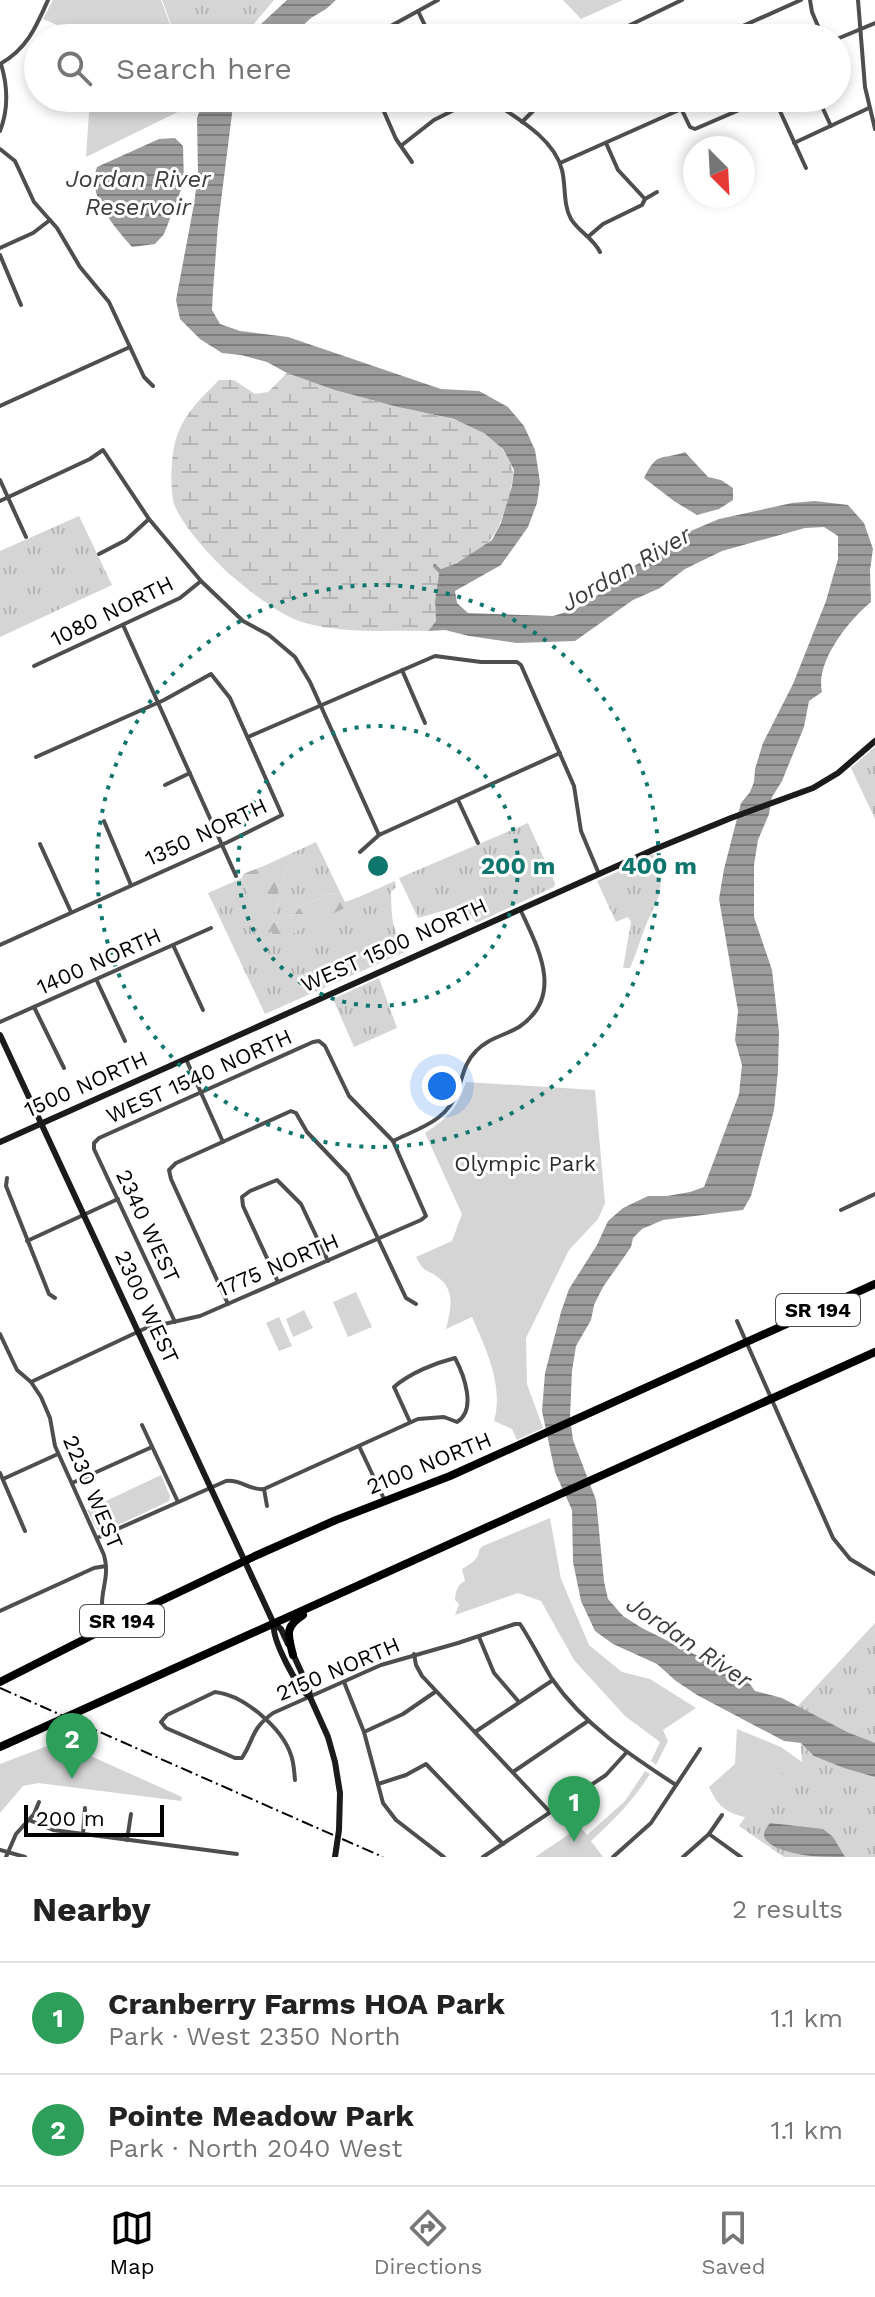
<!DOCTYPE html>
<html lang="en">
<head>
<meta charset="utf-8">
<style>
	:root { --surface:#fff; --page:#f6f6f6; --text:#222; --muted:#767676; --line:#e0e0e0; --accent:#000 }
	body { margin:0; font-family:"Work Sans",sans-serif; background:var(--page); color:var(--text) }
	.compass { position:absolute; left:683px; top:136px; width:72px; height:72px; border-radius:50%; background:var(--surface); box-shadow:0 4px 12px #0003; rotate:156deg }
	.scale { position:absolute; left:24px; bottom:20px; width:140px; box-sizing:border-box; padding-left:8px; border:4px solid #000; border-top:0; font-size:22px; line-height:28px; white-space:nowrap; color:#000; -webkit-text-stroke:6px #fff; paint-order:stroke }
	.you { position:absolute; left:442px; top:1086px; width:28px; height:28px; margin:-20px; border:6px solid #fff; border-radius:50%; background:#1a73e8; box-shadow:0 0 0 12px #1a73e833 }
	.badge { display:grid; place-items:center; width:52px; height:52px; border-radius:50%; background:var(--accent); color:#fff; font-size:26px; font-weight:700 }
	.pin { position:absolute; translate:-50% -66px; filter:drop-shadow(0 2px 4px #0008) }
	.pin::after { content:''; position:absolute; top:42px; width:28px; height:24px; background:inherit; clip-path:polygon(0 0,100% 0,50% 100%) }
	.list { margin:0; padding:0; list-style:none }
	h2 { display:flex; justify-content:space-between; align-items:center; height:104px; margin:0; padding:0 32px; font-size:34px }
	h2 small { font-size:26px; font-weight:400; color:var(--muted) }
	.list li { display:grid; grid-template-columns:52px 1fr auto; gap:24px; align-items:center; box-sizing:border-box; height:112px; padding:0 32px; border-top:2px solid var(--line) }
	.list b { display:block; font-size:30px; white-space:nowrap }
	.list p { margin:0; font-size:26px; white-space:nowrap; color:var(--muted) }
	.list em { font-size:26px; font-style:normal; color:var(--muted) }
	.icon { flex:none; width:44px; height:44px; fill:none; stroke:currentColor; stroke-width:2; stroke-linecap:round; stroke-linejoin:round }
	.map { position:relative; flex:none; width:875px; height:1857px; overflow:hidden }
	.search { position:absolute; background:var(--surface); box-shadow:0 4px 12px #0003; left:24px; right:24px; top:24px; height:88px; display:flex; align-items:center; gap:20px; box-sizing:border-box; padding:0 28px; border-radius:44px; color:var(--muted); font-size:30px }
	.sheet { height:328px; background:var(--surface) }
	nav { display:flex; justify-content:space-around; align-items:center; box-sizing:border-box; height:112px; border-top:2px solid var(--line); background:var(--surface); font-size:22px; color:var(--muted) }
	nav a { display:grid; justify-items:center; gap:4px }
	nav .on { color:var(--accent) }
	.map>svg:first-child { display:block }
	.grass { fill:url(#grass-tufts) }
	.forest { fill:url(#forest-firs) }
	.wetland { fill:url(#wetland-marsh) }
	.park { fill:#d5d5d5 }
	.water { fill:url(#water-rules) }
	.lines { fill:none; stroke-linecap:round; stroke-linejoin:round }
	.street { stroke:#4e4e4e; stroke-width:4 }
	.secondary { stroke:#1b1b1b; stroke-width:6 }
	.highway { stroke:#000; stroke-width:8 }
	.rail { stroke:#000; stroke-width:2; stroke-dasharray:12 4 2 4; stroke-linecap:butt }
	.ring { fill:none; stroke:#0f766e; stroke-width:4; stroke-dasharray:4 8 }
	.labels { text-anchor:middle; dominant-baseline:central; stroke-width:6; stroke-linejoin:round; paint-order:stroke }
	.shield { fill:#fff; stroke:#4c4c4c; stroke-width:2 }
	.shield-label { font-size:20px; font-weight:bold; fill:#000 }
	.street-label { font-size:22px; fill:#000; stroke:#fff }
	.park-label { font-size:22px; fill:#2c2c2c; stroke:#fff }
	.water-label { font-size:24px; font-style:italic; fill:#3d3d3d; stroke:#fff }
	.centre { fill:#0f766e; stroke:#fff; stroke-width:4 }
	.ring-label { font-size:24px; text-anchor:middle; font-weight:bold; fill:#0f766e; stroke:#fff; stroke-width:6; stroke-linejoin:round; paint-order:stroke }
</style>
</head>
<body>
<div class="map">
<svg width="875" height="1857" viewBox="0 0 875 1857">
	<defs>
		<pattern id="grass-tufts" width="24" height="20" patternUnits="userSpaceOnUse" patternTransform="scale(2)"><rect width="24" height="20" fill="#d5d5d5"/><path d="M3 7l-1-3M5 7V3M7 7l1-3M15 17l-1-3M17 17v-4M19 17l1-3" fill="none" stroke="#b5b5b5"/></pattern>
		<pattern id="forest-firs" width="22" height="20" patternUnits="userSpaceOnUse" patternTransform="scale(2)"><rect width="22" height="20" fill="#d5d5d5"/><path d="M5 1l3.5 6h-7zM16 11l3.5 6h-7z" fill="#b5b5b5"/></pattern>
		<pattern id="wetland-marsh" width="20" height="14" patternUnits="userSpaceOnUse" patternTransform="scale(2)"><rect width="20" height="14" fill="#d5d5d5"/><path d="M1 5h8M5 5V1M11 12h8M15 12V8" fill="none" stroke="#b5b5b5"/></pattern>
		<pattern id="water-rules" width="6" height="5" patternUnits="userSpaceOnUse" patternTransform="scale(2)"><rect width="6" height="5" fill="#9c9c9c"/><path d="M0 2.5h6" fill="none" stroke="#7d7d7d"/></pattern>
	</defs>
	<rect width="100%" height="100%" fill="#fff"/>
	<g class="grass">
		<polygon points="162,0 274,0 242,38 176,38"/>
		<polygon points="79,516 112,585 0,637 0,551"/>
		<polygon points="875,747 875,819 851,768"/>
		<polygon points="528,823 555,883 554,887 476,923 468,911 460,906 418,918 399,878"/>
		<polygon points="316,842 341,894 327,893 317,900 301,905 294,915 282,917 280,922 274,923 272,920 279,897 278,887 292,859 278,865 266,865"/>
		<path d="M 652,854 L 655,856 C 666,892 660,893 646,925 C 641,938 636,954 630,968 L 623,968 L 631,922 L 628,917 L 616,922 L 597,881 L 636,864 L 636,861 Z"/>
		<path d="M 242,878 L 268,932 L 288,935 L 359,901 L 359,897 L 395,881 L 396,887 L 391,892 C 392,921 391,924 405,952 L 265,1014 L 208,893 Z"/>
		<polygon points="379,978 397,1028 354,1047 333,999"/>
		<path d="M 875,1623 L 875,1857 L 784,1857 L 739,1826 C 749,1812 761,1790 774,1778 C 782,1770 794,1769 802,1762 L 798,1706 Z"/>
	</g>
	<polygon class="forest" points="290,857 292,859 278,887 279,897 272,920 274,923 280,922 282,917 294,915 301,905 317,900 327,893 341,894 345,902 359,897 360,901 288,935 282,935 280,939 274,939 272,932 268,933 242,878 243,874 266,865 278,865"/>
	<path class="wetland" d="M 287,373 C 324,385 361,397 399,407 C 435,417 488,418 507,457 C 510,463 513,468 513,474 C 513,484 509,494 507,504 C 495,544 480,555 441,569 L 434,563 L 439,573 L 435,601 L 436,621 L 428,631 C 388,630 344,634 305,623 C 281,616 252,593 233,577 C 216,563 177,521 173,500 C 170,482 171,450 178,433 C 186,412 204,395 219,380 L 234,380 L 255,394 L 268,392 Z"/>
	<g class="park">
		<polygon points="53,0 161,0 175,38 78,38 76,33 43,19"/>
		<polygon points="563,0 623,0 581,19"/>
		<polygon points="90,98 191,98 190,106 86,157"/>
		<path d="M 466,1082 L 595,1090 L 605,1203 L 598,1219 L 569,1250 L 526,1338 L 527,1384 L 543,1428 L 517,1440 L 512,1429 L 494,1421 C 504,1386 486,1349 472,1317 L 446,1329 C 450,1312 456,1292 440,1279 C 427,1268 425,1275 416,1257 L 452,1241 L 462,1214 L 425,1133 C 449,1117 457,1109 466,1082 Z"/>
		<polygon points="356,1292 372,1327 348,1337 333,1302"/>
		<polygon points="304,1310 313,1328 293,1337 286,1319"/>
		<polygon points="279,1317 292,1346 279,1351 266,1323"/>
		<polygon points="161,1475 170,1496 169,1501 103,1532 98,1531 87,1510"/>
		<path d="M 550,1518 L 561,1579 L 589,1645 L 622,1672 L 650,1679 L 696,1708 L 663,1730 L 668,1741 L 656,1765 L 651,1761 L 660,1742 L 625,1716 L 574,1660 L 541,1601 L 518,1593 L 455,1615 L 459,1604 L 455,1600 C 455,1592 458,1584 465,1581 L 462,1569 C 470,1564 479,1560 479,1550 L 483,1546 Z"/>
		<path d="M 737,1729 L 781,1747 L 802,1762 L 799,1766 L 776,1776 L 745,1817 C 726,1813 717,1805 709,1787 L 735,1764 Z"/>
		<polygon points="55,1743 66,1745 182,1797 181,1801 38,1783 23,1786 0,1813 0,1764"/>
		<path d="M 645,1771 L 650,1774 C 633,1801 614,1820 591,1841 L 603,1857 L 535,1857 L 580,1827 L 587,1835 L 625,1801 Z"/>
	</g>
	<g class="water">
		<polygon points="287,0 336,0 326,9 311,18 289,38 246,38"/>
		<path d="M 204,98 L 241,98 L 233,106 L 218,225 L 213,291 L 212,310 L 220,324 L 240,331 L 288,337 L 441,389 L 479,391 L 508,407 L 524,426 L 535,450 L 540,482 L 537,503 L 528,527 L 501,565 L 455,591 L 457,603 L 468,613 L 553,616 L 576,609 L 598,595 L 614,581 L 633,567 L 686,533 L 719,519 L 792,503 L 815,501 L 848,505 L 864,523 L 873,549 L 870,570 L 871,602 C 849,620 815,662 822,692 L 809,701 L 804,727 L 782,781 L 772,797 L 769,814 L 758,840 L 754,865 L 754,917 L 772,970 L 779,1032 L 778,1071 L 774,1110 L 751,1196 L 743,1210 L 663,1220 L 642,1229 L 633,1238 L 631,1247 L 603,1287 L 594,1305 L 591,1320 L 576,1346 L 572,1371 L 570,1417 L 573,1440 L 596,1500 L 604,1581 L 608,1599 L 623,1616 L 642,1628 L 706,1660 L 736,1678 L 747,1680 L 755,1691 L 782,1698 L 847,1732 L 875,1743 L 875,1777 L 844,1768 L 814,1756 L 801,1743 L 784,1741 L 697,1695 L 676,1681 L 657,1664 L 613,1644 L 595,1631 L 581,1601 L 573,1562 L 572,1510 L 555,1472 L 542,1411 L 545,1373 L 561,1312 L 569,1289 L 597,1245 L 608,1221 L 623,1208 L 648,1196 L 667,1196 L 690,1192 L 704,1187 L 739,1094 L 742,1065 L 735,1040 L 738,1011 L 719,899 L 724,869 L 741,803 L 750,792 L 754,782 L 755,769 L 763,743 L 793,684 L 826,601 L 838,559 L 838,536 L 824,527 L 805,528 L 722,551 L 685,569 L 660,588 L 633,600 L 575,641 L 517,643 L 469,636 L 445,630 L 428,631 L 436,621 L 435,601 L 439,573 L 433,567 L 434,563 L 441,569 L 457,563 L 492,540 L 501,523 L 512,486 L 514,470 L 503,449 L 484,433 L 454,419 L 398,407 L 335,390 L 287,373 L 267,362 L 241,355 L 222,353 L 200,339 L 180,319 L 176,300 L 194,204 L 198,174 L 197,118 Z"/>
		<path d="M 175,138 L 183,146 L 184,182 L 164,234 L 155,244 L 132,247 C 114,226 86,196 97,167 L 159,139 Z"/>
		<path d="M 685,452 L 708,477 L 721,480 L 733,488 L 733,500 L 719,509 L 697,515 L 674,501 L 644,478 C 658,450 660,461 685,452 Z"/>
		<path d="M 770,1823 L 823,1829 L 833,1837 L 845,1857 C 820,1857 798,1857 775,1847 C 763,1840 760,1835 770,1823 Z"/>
	</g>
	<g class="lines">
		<g class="street">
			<polyline points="810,0 812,12 823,38"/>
			<polyline points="858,0 865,87 875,129"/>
			<polyline points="418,11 431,38"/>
			<polyline points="369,38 438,0"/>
			<polyline points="632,38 626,27 682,0"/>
			<polyline points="716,38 801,0"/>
			<polyline points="837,39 875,23"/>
			<path d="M 0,64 C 27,49 36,27 48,0"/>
			<polyline points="378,98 396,139 412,162"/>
			<path d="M 487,98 C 513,116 554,137 562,170 C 566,186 563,205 571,219 C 579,232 593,238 600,252"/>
			<polyline points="676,98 690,127 695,129 767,98"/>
			<polyline points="774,98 806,168"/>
			<polyline points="818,98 831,126"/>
			<polyline points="522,122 546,98"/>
			<path d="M 0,131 C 9,108 8,87 1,64"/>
			<polyline points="606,143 618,170 645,199"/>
			<polyline points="794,143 869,108"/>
			<polyline points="402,145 434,120 464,105 471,98"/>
			<polyline points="0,149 15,161 34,202 57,228 80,267 109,302 144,377 153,386"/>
			<polyline points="560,163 706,98"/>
			<polyline points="589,236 603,224 642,205 645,199 657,192"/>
			<polyline points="0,248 33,233 50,220"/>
			<polyline points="0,255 21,305"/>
			<polyline points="0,406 130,347"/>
			<polyline points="0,480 26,537"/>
			<polyline points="0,501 90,459 103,450 149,519 201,581 243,621 269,635 295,657 310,682 379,835"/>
			<polyline points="99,554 126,540 149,519"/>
			<polyline points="123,625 236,876"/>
			<polyline points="34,666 180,598 201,581"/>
			<polyline points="402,670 425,723"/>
			<polyline points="248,737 435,656 481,662 517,662 521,665 574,786 581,831 599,874"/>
			<polyline points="165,785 190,773"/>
			<polyline points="458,800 478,843"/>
			<polyline points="104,821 131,885"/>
			<polyline points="40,844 71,912"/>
			<polyline points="360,852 379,835 560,753"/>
			<polyline points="0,945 228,842 282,815 230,698 211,674 164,700 36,757"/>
			<polyline points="173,945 203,1010"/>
			<polyline points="97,981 125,1041"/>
			<polyline points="34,1007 64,1068"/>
			<polyline points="0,1022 211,928"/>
			<polyline points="186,1059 223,1142"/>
			<path d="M 393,1141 C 419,1128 448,1121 458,1090 C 463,1075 465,1062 476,1051 C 488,1038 504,1036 519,1027 C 565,996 538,948 521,911"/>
			<polyline points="7,1178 6,1186 49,1294 55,1298"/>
			<polyline points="841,1210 875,1194"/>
			<polyline points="27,1241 118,1199"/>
			<polyline points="278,1282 243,1206 242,1197 250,1191 277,1180 301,1204 328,1261"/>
			<polyline points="228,1304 171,1179 169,1170 176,1163 291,1111 296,1113 307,1132 348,1175 406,1298 416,1304"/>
			<polyline points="737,1321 833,1538 850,1559 875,1574"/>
			<path d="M 0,1334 L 17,1370 L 31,1382 L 41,1397 L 50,1418 L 55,1446 L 104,1555 C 112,1584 93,1596 108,1627"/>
			<polyline points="31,1382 146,1328 200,1316 421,1220 426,1216 393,1141 349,1096 325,1046 319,1041 313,1042 99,1138 94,1143 94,1149 175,1322"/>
			<polyline points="142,1425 178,1502"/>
			<polyline points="359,1446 385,1501"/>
			<polyline points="0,1473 25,1531"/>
			<polyline points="3,1479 58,1454"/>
			<polyline points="72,1483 152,1447"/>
			<polyline points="264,1489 267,1506"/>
			<path d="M 97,1538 L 226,1481 C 241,1479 250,1491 264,1489 L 418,1419 L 444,1417 L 457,1422 C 477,1410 464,1375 455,1358 C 435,1363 410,1373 394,1387 L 410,1422"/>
			<polyline points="0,1611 94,1568 106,1566"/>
			<polyline points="479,1637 494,1673 519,1702"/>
			<polyline points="414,1654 416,1665 422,1676 550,1812"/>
			<polyline points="344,1682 364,1732 383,1803 396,1820 444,1857"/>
			<polyline points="364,1732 403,1714 435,1692"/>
			<polyline points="475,1732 553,1680"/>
			<polyline points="513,1772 588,1721"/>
			<path d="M 295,1780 C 294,1771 294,1763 291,1755 C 282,1728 244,1695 215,1692 L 167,1715 L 161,1722 L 166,1728 L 235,1758 L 242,1758 C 255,1738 250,1730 273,1713 L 381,1665 L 458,1643 L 515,1624 L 520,1624 C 532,1642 541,1661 552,1679 C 584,1725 630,1755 676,1785"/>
			<polyline points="378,1784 406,1775 426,1764 503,1844"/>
			<polyline points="29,1820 53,1830 237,1854"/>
			<polyline points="83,1834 85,1808"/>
			<polyline points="709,1834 741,1857"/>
			<polyline points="127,1840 131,1814"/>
			<polyline points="0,1850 25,1857"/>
			<polyline points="6,1857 16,1834 34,1814 39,1802"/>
			<polyline points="483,1857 606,1775 626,1753"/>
			<polyline points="613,1857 651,1823 700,1749"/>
			<polyline points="683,1857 709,1834 722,1815"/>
		</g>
		<g class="secondary">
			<polyline points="0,1035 274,1624 281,1629 288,1644"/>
			<polyline points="0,1142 655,849 731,818 813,788 838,773 875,741"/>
			<path d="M 274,1624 C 271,1638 298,1690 310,1697"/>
			<polyline points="293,1654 309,1689 310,1697 328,1737 335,1762 340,1793 339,1830 335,1857"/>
		</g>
		<g class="highway">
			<path d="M 293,1655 C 288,1635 284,1627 303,1615"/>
			<polyline points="0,1682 150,1606 255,1556 336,1520 450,1476 875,1284"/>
			<polyline points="0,1747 875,1352"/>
		</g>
		<polyline class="rail" points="0,1688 383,1857"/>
	</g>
	<g class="ring">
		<circle cx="378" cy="866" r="140"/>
		<circle cx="378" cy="866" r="281"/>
	</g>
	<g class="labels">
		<g class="shield">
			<rect x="776" y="1294" width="84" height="32" rx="6"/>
			<rect x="80" y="1605" width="84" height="32" rx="6"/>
		</g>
		<g class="shield-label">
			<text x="818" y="1310">SR 194</text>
			<text x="122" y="1621">SR 194</text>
		</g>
		<g class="street-label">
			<text transform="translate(112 611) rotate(-26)">1080 NORTH</text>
			<text transform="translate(206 832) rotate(-25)">1350 NORTH</text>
			<text transform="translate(394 945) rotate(-24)">WEST 1500 NORTH</text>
			<text transform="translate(99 961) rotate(-24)">1400 NORTH</text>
			<text transform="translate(199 1076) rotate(-24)">WEST 1540 NORTH</text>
			<text transform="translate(86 1084) rotate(-24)">1500 NORTH</text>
			<text transform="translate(148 1226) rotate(65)">2340 WEST</text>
			<text transform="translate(278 1265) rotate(-23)">1775 NORTH</text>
			<text transform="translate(147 1307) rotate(65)">2300 WEST</text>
			<text transform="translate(429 1463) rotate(-22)">2100 NORTH</text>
			<text transform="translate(93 1492) rotate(67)">2230 WEST</text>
			<text transform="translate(338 1669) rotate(-23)">2150 NORTH</text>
		</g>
		<g class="park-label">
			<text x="525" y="1163">Olympic Park</text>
		</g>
		<g class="water-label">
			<text x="138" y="179">Jordan River<tspan x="138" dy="28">Reservoir</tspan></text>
			<text transform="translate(626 569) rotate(-30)">Jordan River</text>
			<text transform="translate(689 1642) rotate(34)">Jordan River</text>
		</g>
	</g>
	<circle cx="378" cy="866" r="12" class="centre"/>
	<g class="ring-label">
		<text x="518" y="874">200 m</text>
		<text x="659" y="874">400 m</text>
	</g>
</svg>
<svg class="compass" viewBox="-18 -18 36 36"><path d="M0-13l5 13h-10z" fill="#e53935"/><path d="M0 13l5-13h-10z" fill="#767676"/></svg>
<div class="scale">200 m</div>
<div class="you"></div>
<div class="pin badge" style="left:574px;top:1842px;background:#2e9e5b">1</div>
<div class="pin badge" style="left:72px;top:1779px;background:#2e9e5b">2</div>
<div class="search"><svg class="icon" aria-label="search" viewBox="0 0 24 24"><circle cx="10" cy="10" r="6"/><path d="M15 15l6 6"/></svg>Search here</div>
</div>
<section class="sheet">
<h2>Nearby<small>2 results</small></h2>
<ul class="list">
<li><span class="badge" style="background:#2e9e5b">1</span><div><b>Cranberry Farms HOA Park</b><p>Park · West 2350 North</p></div><em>1.1 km</em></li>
<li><span class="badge" style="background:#2e9e5b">2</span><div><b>Pointe Meadow Park</b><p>Park · North 2040 West</p></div><em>1.1 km</em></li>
</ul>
</section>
<nav>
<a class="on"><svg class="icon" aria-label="map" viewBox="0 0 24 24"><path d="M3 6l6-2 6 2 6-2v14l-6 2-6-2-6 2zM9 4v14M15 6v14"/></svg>Map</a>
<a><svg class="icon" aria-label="directions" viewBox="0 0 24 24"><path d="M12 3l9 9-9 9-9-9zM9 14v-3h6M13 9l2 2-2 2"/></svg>Directions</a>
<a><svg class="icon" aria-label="saved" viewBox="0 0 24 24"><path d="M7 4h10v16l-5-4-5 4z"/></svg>Saved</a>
</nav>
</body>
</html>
